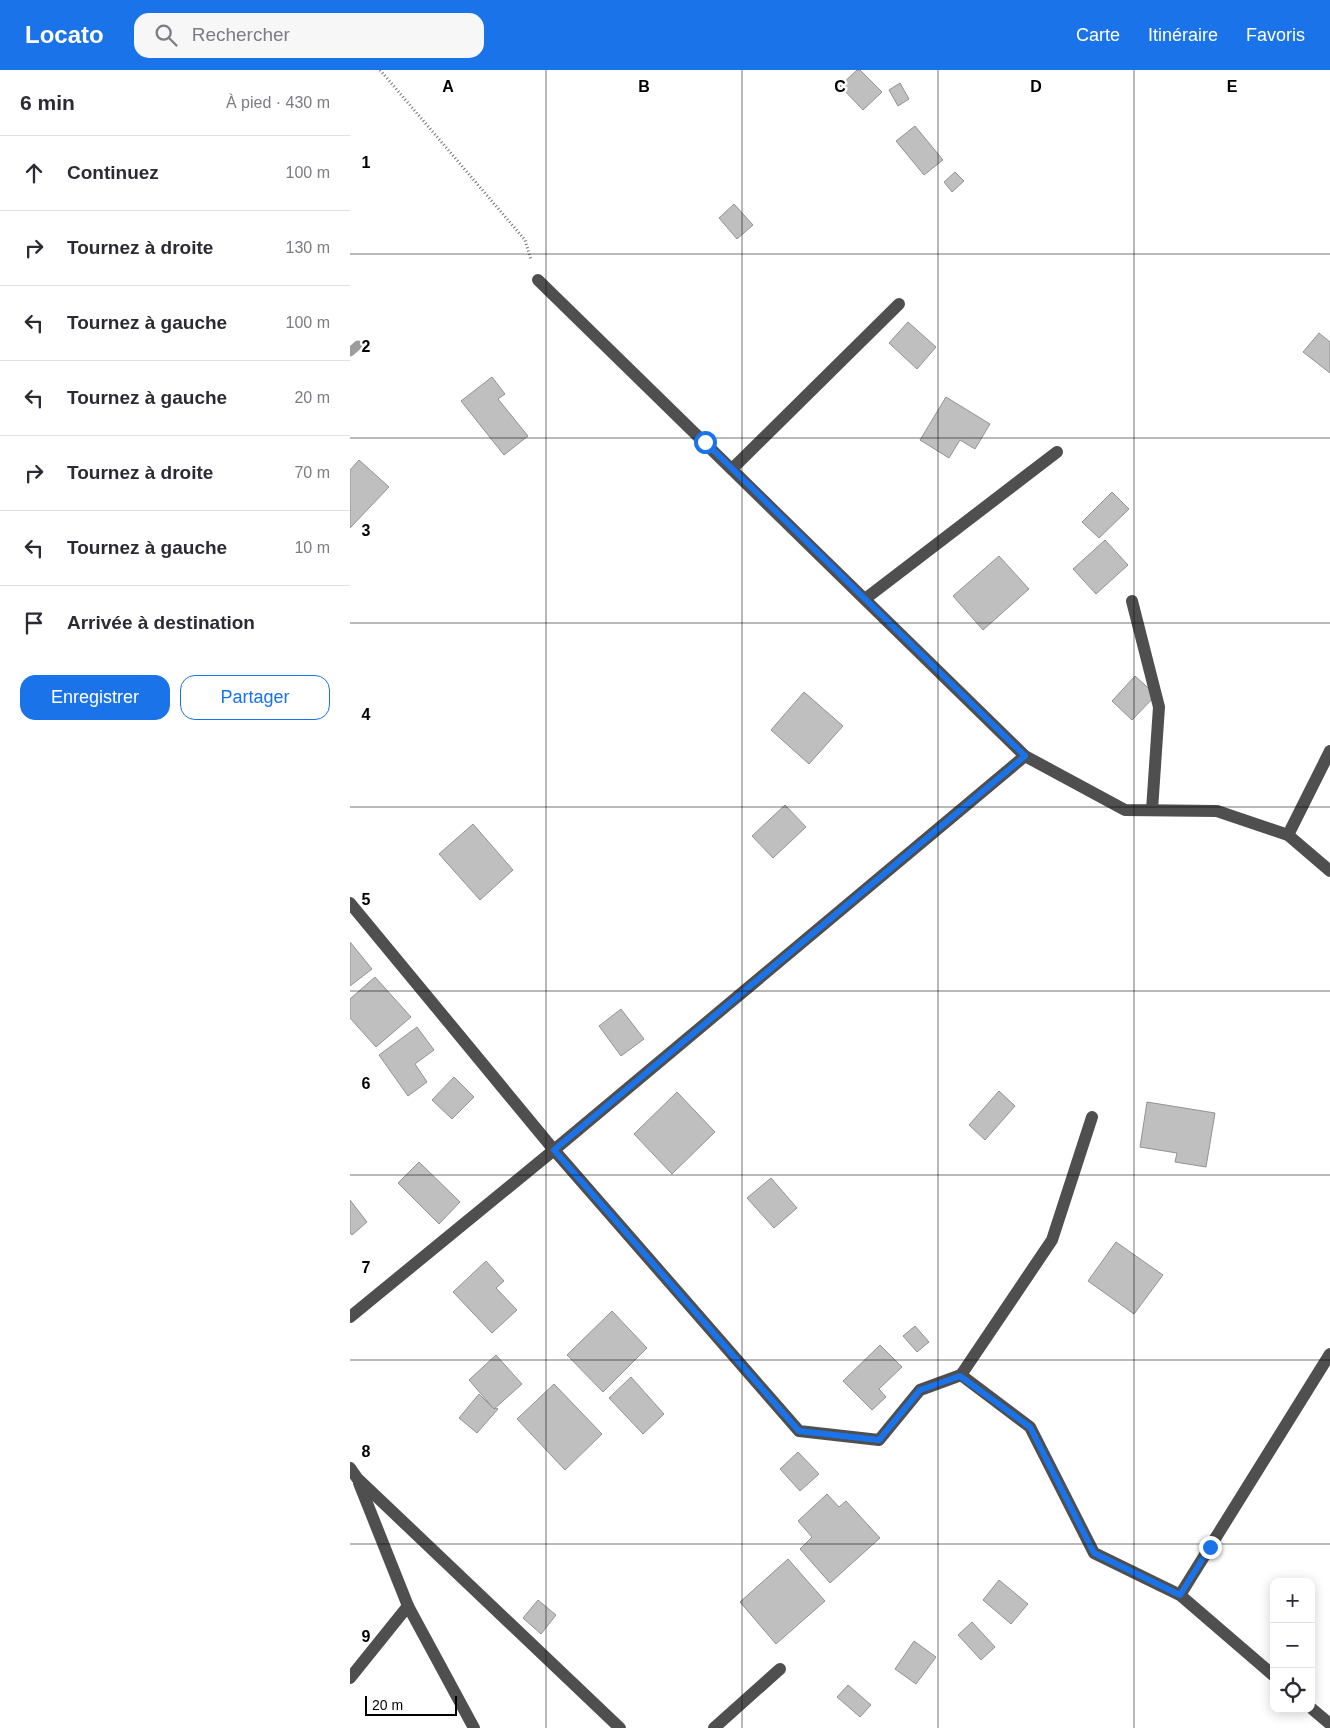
<!DOCTYPE html>
<html lang="fr">
<head>
<meta charset="utf-8">
<style>
	:root { --surface:#fff; --page:#f7f7f7; --text:#2b2b33; --muted:#7c7c81; --line:#e1e1e2; --accent:#1a73e8 }
	body { margin:0; font-family:Helvetica,sans-serif; background:var(--page); color:var(--text) }
	.controls { position:absolute; right:15px; bottom:15px; display:grid; overflow:hidden; border-radius:10px; box-shadow:0 2px 12px #0003 }
	.controls button { width:45px; height:45px; display:grid; place-items:center; padding:0; border:0; border-bottom:1px solid var(--line); background:var(--surface); color:var(--text); font:25px sans-serif }
	.scale { position:absolute; left:15px; bottom:12px; width:92px; box-sizing:border-box; padding-left:5px; border:2px solid #000; border-top:0; font-size:14px; line-height:18px; white-space:nowrap; color:#000; -webkit-text-stroke:4px #fff; paint-order:stroke }
	.stop { position:absolute; width:15px; height:15px; margin:-11px; border:4px solid #1a73e8; border-radius:50%; background:#fff }
	.stop.end { background:#1a73e8; border-color:#fff; box-shadow:0 1px 5px #0008 }
	.list { margin:0; padding:0; list-style:none }
	h2 { display:flex; justify-content:space-between; align-items:center; height:65px; margin:0; padding:0 20px; font-size:21px }
	h2 small { font-size:16px; font-weight:400; color:var(--muted) }
	.list li { display:grid; grid-template-columns:32px 1fr auto; gap:15px; align-items:center; box-sizing:border-box; height:75px; padding:0 20px; border-top:1px solid var(--line) }
	.list b { display:block; font-size:19px; white-space:nowrap }
	.list em { font-size:16px; font-style:normal; color:var(--muted) }
	.actions { display:flex; gap:10px; padding:15px 20px }
	.actions a { flex:1; padding:11px 0; border:1px solid var(--accent); border-radius:15px; text-align:center; font-size:18px; color:var(--accent) }
	.actions .main { background:var(--accent); color:#fff }
	.icon { flex:none; width:28px; height:28px; fill:none; stroke:currentColor; stroke-width:2; stroke-linecap:round; stroke-linejoin:round }
	.map { position:relative; flex:none; width:980px; height:1658px; overflow:hidden }
	header { display:flex; align-items:center; gap:30px; box-sizing:border-box; height:70px; padding:0 25px; background:var(--accent); color:#fff }
	header strong { font-size:24px }
	nav { display:flex; gap:28px; margin-inline-start:auto; font-size:18px }
	.search { width:350px; height:45px; background:var(--page); display:flex; align-items:center; gap:12px; box-sizing:border-box; padding:0 18px; border-radius:15px; color:var(--muted); font-size:19px }
	main { display:flex }
	aside { flex:1; background:var(--surface) }
	.map>svg:first-child { display:block }
	.lines { fill:none; stroke-linecap:round; stroke-linejoin:round }
	.stream { stroke:#9d9d9d; stroke-width:9 }
	.building { fill:#bfbfbf; stroke:#939393 }
	.path { stroke:#717171; stroke-width:3; stroke-dasharray:1 2.5; stroke-linecap:butt }
	.minor { stroke:#4f4f4f; stroke-width:12 }
	.route { stroke:#1a73e8; stroke-width:6 }
	.grid { fill:none; stroke:#000; stroke-width:1; stroke-opacity:0.55 }
	.grid-label { font-size:16px; text-anchor:middle; font-weight:bold; fill:#000; stroke:#fff; stroke-width:4.5; stroke-linejoin:round; paint-order:stroke }
</style>
</head>
<body>
<header>
<strong>Locato</strong>
<div class="search"><svg class="icon" aria-label="search" viewBox="0 0 24 24"><circle cx="10" cy="10" r="6"/><path d="M15 15l6 6"/></svg>Rechercher</div>
<nav><a>Carte</a><a>Itinéraire</a><a>Favoris</a></nav>
</header>
<main>
<aside>
<h2>6 min<small>À pied · 430 m</small></h2>
<ul class="list">
<li><svg class="icon" aria-label="ahead" viewBox="0 0 24 24"><path d="M12 20V5M6 11l6-6 6 6"/></svg><div><b>Continuez</b></div><em>100 m</em></li>
<li><svg class="icon" aria-label="right" viewBox="0 0 24 24"><path d="M7 20v-9h11M14 6l5 5-5 5"/></svg><div><b>Tournez à droite</b></div><em>130 m</em></li>
<li><svg class="icon" aria-label="left" viewBox="0 0 24 24"><path d="M17 20v-9H6M10 6l-5 5 5 5"/></svg><div><b>Tournez à gauche</b></div><em>100 m</em></li>
<li><svg class="icon" aria-label="left" viewBox="0 0 24 24"><path d="M17 20v-9H6M10 6l-5 5 5 5"/></svg><div><b>Tournez à gauche</b></div><em>20 m</em></li>
<li><svg class="icon" aria-label="right" viewBox="0 0 24 24"><path d="M7 20v-9h11M14 6l5 5-5 5"/></svg><div><b>Tournez à droite</b></div><em>70 m</em></li>
<li><svg class="icon" aria-label="left" viewBox="0 0 24 24"><path d="M17 20v-9H6M10 6l-5 5 5 5"/></svg><div><b>Tournez à gauche</b></div><em>10 m</em></li>
<li><svg class="icon" aria-label="arrive" viewBox="0 0 24 24"><path d="M6 21V4h12l-3 4 3 4H6"/></svg><div><b>Arrivée à destination</b></div></li>
</ul>
<div class="actions"><a class="main">Enregistrer</a><a>Partager</a></div>
</aside>
<div class="map">
<svg width="980" height="1658" viewBox="0 0 980 1658">
	<rect width="100%" height="100%" fill="#fff"/>
	<g class="lines">
		<polyline class="stream" points="0,282 8,275"/>
	</g>
	<g class="building">
		<polygon points="507,0 510,0 532,22 513,40 490,16"/>
		<polygon points="550,13 559,29 548,36 539,20"/>
		<polygon points="565,56 593,90 574,105 546,71"/>
		<polygon points="605,102 614,111 602,122 594,112"/>
		<polygon points="384,134 403,155 387,169 369,148"/>
		<polygon points="558,252 586,277 567,299 539,273"/>
		<polygon points="969,263 980,272 980,303 953,282"/>
		<polygon points="142,307 155,324 148,329 178,366 154,385 111,331"/>
		<polygon points="596,327 640,354 625,379 610,370 599,388 570,370"/>
		<polygon points="9,390 39,417 0,458 0,400"/>
		<polygon points="762,422 779,439 749,468 732,452"/>
		<polygon points="755,470 778,495 746,524 723,499"/>
		<polygon points="649,486 679,519 633,560 603,526"/>
		<polygon points="785,606 806,625 782,650 762,631"/>
		<polygon points="454,622 493,656 459,694 421,660"/>
		<polygon points="435,735 456,757 423,788 402,766"/>
		<polygon points="123,754 163,800 130,830 89,784"/>
		<polygon points="0,872 22,899 0,916"/>
		<polygon points="25,907 61,947 26,977 0,948 0,929"/>
		<polygon points="271,939 294,969 271,986 249,956"/>
		<polygon points="67,957 84,980 65,994 77,1012 58,1026 29,985"/>
		<polygon points="104,1007 124,1027 102,1049 82,1030"/>
		<polygon points="649,1021 665,1036 635,1070 619,1055"/>
		<polygon points="327,1022 365,1062 322,1104 284,1064"/>
		<polygon points="797,1032 865,1043 856,1097 825,1092 827,1083 790,1077"/>
		<polygon points="69,1092 110,1132 89,1154 48,1113"/>
		<polygon points="421,1108 447,1138 424,1158 397,1128"/>
		<polygon points="0,1130 17,1152 2,1165 0,1163"/>
		<polygon points="766,1172 813,1205 784,1244 738,1211"/>
		<polygon points="136,1191 154,1211 146,1218 167,1240 142,1263 103,1222"/>
		<polygon points="262,1241 297,1278 253,1322 217,1285"/>
		<polygon points="565,1256 579,1272 567,1282 553,1266"/>
		<polygon points="530,1275 552,1297 529,1319 536,1327 522,1340 493,1311"/>
		<polygon points="146,1285 172,1314 144,1339 119,1310"/>
		<polygon points="281,1307 314,1344 293,1364 259,1328"/>
		<polygon points="204,1314 252,1364 215,1400 167,1349"/>
		<polygon points="129,1324 144,1339 146,1338 148,1339 127,1363 109,1348"/>
		<polygon points="448,1382 469,1404 450,1421 430,1399"/>
		<polygon points="477,1424 489,1437 496,1431 530,1468 480,1513 450,1479 462,1467 448,1451"/>
		<polygon points="438,1489 475,1531 426,1574 390,1532"/>
		<polygon points="649,1510 678,1534 661,1554 633,1530"/>
		<polygon points="188,1530 206,1545 191,1564 173,1548"/>
		<polygon points="622,1552 645,1577 631,1590 608,1565"/>
		<polygon points="564,1571 586,1587 566,1614 545,1599"/>
		<polygon points="498,1615 521,1635 510,1647 487,1627"/>
	</g>
	<g class="lines">
		<polyline class="path" points="30,0 175,170 181,190"/>
		<g class="minor">
			<polyline points="188,210 675,686 775,740 867,741 938,765 980,801"/>
			<polyline points="382,399 549,234"/>
			<polyline points="515,529 707,382"/>
			<polyline points="782,531 809,637 802,740"/>
			<polyline points="938,765 980,681"/>
			<polyline points="0,833 204,1080 449,1361 529,1370 570,1320 611,1305 680,1357 744,1483 830,1525 924,1606"/>
			<polyline points="0,1247 204,1080 675,686"/>
			<polyline points="611,1305 702,1170 742,1047"/>
			<polyline points="0,1398 7,1408 270,1658"/>
			<polyline points="9,1413 58,1536 124,1658"/>
			<polyline points="830,1525 980,1284"/>
			<polyline points="0,1608 58,1536"/>
			<polyline points="961,1638 980,1654"/>
			<polyline points="364,1658 430,1599"/>
		</g>
	</g>
	<g class="lines">
		<polyline class="route" points="355,372 675,686 204,1080 449,1361 529,1370 570,1320 610,1306 680,1357 744,1483 830,1525 860,1477"/>
	</g>
	<path class="grid" d="M 196,0 L 196,1658M 392,0 L 392,1658M 588,0 L 588,1658M 784,0 L 784,1658M 0,184 L 980,184M 0,368 L 980,368M 0,553 L 980,553M 0,737 L 980,737M 0,921 L 980,921M 0,1105 L 980,1105M 0,1290 L 980,1290M 0,1474 L 980,1474"/>
	<g class="grid-label">
		<text x="98" y="22">A</text>
		<text x="294" y="22">B</text>
		<text x="490" y="22">C</text>
		<text x="686" y="22">D</text>
		<text x="882" y="22">E</text>
		<text x="16" y="98">1</text>
		<text x="16" y="282">2</text>
		<text x="16" y="466">3</text>
		<text x="16" y="650">4</text>
		<text x="16" y="835">5</text>
		<text x="16" y="1019">6</text>
		<text x="16" y="1203">7</text>
		<text x="16" y="1387">8</text>
		<text x="16" y="1572">9</text>
	</g>
</svg>
<div class="controls">
<button>+</button>
<button>−</button>
<button><svg class="icon" aria-label="locate" viewBox="0 0 24 24"><circle cx="12" cy="12" r="6"/><path d="M12 2v4M12 18v4M2 12h4M18 12h4"/></svg></button>
</div>
<div class="scale">20 m</div>
<div class="stop" style="left:355px;top:372px"></div>
<div class="stop end" style="left:860px;top:1477px"></div>
</div>
</main>
</body>
</html>
